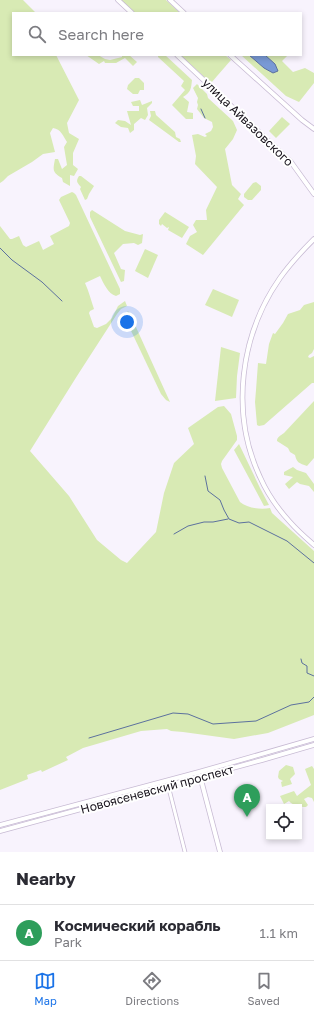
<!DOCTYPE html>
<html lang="en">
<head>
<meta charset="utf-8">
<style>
	:root { --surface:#fff; --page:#f2f2f3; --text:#2b2b33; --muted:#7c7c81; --line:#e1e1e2; --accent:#1a73e8 }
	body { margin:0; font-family:"Golos Text",sans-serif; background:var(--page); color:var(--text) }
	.controls { position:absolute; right:12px; bottom:12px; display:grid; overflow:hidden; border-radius:0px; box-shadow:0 2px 6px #0003 }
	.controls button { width:36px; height:36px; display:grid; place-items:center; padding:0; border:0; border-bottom:1px solid var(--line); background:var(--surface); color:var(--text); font:20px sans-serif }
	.you { position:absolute; left:127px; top:322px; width:14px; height:14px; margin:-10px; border:3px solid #fff; border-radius:50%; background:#1a73e8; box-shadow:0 0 0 6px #1a73e833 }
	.badge { display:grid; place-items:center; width:26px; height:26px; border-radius:50%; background:var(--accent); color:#fff; font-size:13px; font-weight:700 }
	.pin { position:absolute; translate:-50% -33px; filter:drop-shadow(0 1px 2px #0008) }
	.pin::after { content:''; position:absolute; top:21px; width:14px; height:12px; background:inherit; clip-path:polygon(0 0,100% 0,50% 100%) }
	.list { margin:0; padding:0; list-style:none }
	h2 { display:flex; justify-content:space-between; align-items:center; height:52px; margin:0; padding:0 16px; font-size:17px }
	h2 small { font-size:13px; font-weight:400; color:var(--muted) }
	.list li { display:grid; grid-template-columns:26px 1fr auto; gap:12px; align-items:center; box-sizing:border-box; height:56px; padding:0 16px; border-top:1px solid var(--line) }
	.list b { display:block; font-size:15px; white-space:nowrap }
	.list p { margin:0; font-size:13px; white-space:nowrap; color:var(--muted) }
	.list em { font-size:13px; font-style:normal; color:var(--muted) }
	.icon { flex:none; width:22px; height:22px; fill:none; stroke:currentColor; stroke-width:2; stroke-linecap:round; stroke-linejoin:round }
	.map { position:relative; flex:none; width:314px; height:852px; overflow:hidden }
	.search { position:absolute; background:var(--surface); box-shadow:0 2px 6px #0003; left:12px; right:12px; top:12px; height:44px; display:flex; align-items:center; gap:10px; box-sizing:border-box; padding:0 14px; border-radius:0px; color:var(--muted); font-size:15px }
	.sheet { height:108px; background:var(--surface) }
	nav { display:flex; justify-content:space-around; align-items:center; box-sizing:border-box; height:56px; border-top:1px solid var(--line); background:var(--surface); font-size:11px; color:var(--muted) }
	nav a { display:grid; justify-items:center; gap:2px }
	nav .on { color:var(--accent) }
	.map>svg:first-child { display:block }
	.green { fill:#d8eab4 }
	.water { fill:#7999d5; stroke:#5c719e }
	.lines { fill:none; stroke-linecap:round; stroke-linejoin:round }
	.stream { stroke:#5c719e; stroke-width:1 }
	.street-casing { stroke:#c7bad3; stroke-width:4.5 }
	.secondary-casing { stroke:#c7bad3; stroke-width:5.5 }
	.street { stroke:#fff; stroke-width:3 }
	.secondary { stroke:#fff; stroke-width:4 }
	.labels { text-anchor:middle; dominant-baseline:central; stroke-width:4; stroke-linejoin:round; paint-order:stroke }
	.street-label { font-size:12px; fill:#19141d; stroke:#fff }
</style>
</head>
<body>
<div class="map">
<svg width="314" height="852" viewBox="0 0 314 852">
	<rect width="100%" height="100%" fill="#f8f3fd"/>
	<g class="green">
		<path d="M 0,0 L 23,0 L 36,13 L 13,13 L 13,55 L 56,55 L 79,100 L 67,123 L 69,133 L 79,139 L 73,153 L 73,165 L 78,169 L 74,176 L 70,175 L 70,186 L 63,182 L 62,178 C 52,172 53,170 55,159 L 58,159 L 62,169 L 67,165 L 64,147 L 67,142 C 63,136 61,129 53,128 L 50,133 L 55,152 L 43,154 L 32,162 L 8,176 L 3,181 L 0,183 Z"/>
		<polygon points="120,0 166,0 180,13 134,13"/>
		<polygon points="86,55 98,55 105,59 110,60 122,57 122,55 129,55 137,62 133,66 125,58 116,63 105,63 104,61 99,64"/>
		<path d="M 158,55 L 165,55 L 192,80 C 191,89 191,92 183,97 L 189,102 L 187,112 L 193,113 L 193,119 L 186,119 L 172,105 L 185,90 L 181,86 L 184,81 L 158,57 Z"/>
		<polygon points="180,55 225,55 231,60 211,83"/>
		<polygon points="241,55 249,55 264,68 275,64 265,55 288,55 282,61 293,72 305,68 314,73 314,83 299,102 286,96"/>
		<polygon points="135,78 139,78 144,83 144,90 140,90 138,94 133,94 127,89 128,85"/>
		<polygon points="197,84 207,94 208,98 233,121 237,130 233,139 225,149 232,185 241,194 238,199 244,205 203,255 186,244 190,236 197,232 193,225 196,220 207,220 206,210 217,187 195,164 196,156 192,135 198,134 205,137 207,136 205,134 211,131 213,127 212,122 204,118 197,109 198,105 197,102 198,98 193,88"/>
		<polygon points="140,100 142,105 152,101 152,103 147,108 148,115 145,120 141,118 134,124 134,130 130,133 128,128 121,127 115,123 118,120 125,121 131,125 127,111 139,111 139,106 133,106 131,102"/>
		<polygon points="150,111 155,111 156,115 175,132 176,137 180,139 181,142 179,142 149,120 151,116"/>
		<polygon points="282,117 290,124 276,138 269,131"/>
		<path d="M 79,176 L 81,176 L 94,186 L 89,194 L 87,199 L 85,200 L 80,189 L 81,187 C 78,183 75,182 79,176 Z"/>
		<polygon points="256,182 261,186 261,190 252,200 248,200 244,197 244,194 253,183"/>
		<path d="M 72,192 L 74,193 L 76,195 L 120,289 L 120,294 L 116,296 C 108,294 103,282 100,276 L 85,283 C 89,292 91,300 94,309 L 90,311 L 89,313 L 94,327 L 97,328 L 106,324 L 112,318 L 118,306 L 125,301 L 127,306 L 121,309 L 117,314 L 77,376 L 30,451 L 69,496 L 97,540 L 121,560 L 127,563 L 156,532 L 164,493 L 174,463 L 194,444 L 188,428 L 218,407 L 224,406 L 231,414 L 237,436 L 237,440 L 222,461 L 221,464 L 222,468 L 240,502 C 247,508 261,510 270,508 L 272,513 L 314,551 L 314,715 L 268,733 L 234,739 L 183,732 L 171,731 L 167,729 L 141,731 L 83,748 L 66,757 L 68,760 L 42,772 L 41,770 L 27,775 L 28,779 L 0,790 L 0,226 L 10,239 L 12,239 L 19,236 L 23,245 L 26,247 L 39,241 L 43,250 L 54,244 L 50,236 L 69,226 L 70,223 L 59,200 L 61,197 Z"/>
		<polygon points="92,210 125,231 140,235 143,234 142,243 138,245 134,243 123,244 114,253 121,269 125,270 124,281 121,282 90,217 90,212"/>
		<polygon points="165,212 189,227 182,238 168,230 169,227 167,228 162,224 161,226 159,224 159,220"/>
		<polygon points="145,249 158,255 148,278 135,271"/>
		<polygon points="213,289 239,300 232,317 205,305"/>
		<polygon points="314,302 314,349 312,353 309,355 308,357 310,358 314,356 314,383 312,383 264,425 259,426 257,425 255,402 256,390 258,363 266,364 269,344 273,333 275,334 283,323 288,314 300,310 304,305"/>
		<polygon points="128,311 130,314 170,402 166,400 161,394 124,316"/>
		<polygon points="221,347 240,353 237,376 236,398 215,401"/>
		<path d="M 314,401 L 314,458 L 307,466 C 299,463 297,463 295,455 L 290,452 L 288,448 L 277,441 C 277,437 280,436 284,433 Z"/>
		<polygon points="239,444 260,488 269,505 264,506 234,450"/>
		<polygon points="293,467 297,470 306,473 314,484 314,492 309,486 300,484 297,482 289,489 285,484 293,477 284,475 284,472"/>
		<polygon points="286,765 293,767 295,774 290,779 292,784 282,787 281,782 283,781 279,779 278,777 279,771"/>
		<path d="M 312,766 L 314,769 L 314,802 L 312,798 L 308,797 L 304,799 L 308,805 L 306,807 C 301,807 292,805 289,801 L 284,804 L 280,796 L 294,791 L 297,796 L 311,785 L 305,769 Z"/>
	</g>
	<polygon class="water" points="249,55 265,55 275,64 278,71 273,73 264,68"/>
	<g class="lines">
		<g class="stream">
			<polyline points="201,109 205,118"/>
			<polyline points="0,248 12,260 42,282 62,301"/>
			<polyline points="205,476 208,491 220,500 224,510 229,519 239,523 249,522 287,541 314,563"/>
			<polyline points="174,534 188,526 204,522 213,522 228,519"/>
			<polyline points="301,659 302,663 307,666 307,673 314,676"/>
			<polyline points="89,738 173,713 188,714 213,724 256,721 291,705 309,702 314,697"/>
		</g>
		<g class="street-casing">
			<polyline id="street" points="168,785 185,852"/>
		</g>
		<g class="secondary-casing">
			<g id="secondary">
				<polyline points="118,0 132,13"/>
				<polyline points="170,0 184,13"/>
				<polyline points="177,55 291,162 314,194"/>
				<polyline points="230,55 302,120 314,129"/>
				<path d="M 314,239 C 302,251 290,264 280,278 C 240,335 230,413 260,477 C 267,493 278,509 290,522 C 297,530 306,538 314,545"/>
				<polyline points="200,776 220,852"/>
				<polyline points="0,825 199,772 314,739"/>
				<polyline points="0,831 262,760 314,745"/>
			</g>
		</g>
		<use href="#street" class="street"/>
		<use href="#secondary" class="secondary"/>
	</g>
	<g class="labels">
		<g class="street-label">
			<text transform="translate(248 122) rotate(44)">улица Айвазовского</text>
			<text transform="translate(157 789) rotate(-15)">Новоясеневский проспект</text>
		</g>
	</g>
</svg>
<div class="controls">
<button><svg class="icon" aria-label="locate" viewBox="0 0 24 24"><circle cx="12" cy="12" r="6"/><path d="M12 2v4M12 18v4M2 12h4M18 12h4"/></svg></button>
</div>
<div class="you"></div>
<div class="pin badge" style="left:247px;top:817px;background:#2e9e5b">A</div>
<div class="search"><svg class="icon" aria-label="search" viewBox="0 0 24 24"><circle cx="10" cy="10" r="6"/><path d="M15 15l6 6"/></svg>Search here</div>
</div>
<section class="sheet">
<h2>Nearby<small></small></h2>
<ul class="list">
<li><span class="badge" style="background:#2e9e5b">A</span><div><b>Космический корабль</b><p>Park</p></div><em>1.1 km</em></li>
</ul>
</section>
<nav>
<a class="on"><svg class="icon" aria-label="map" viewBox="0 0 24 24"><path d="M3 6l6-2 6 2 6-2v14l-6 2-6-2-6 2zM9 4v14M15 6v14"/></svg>Map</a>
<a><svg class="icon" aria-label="directions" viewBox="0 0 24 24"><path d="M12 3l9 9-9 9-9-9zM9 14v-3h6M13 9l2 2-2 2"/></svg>Directions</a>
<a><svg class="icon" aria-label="saved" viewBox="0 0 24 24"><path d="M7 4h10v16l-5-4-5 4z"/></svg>Saved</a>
</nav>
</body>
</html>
